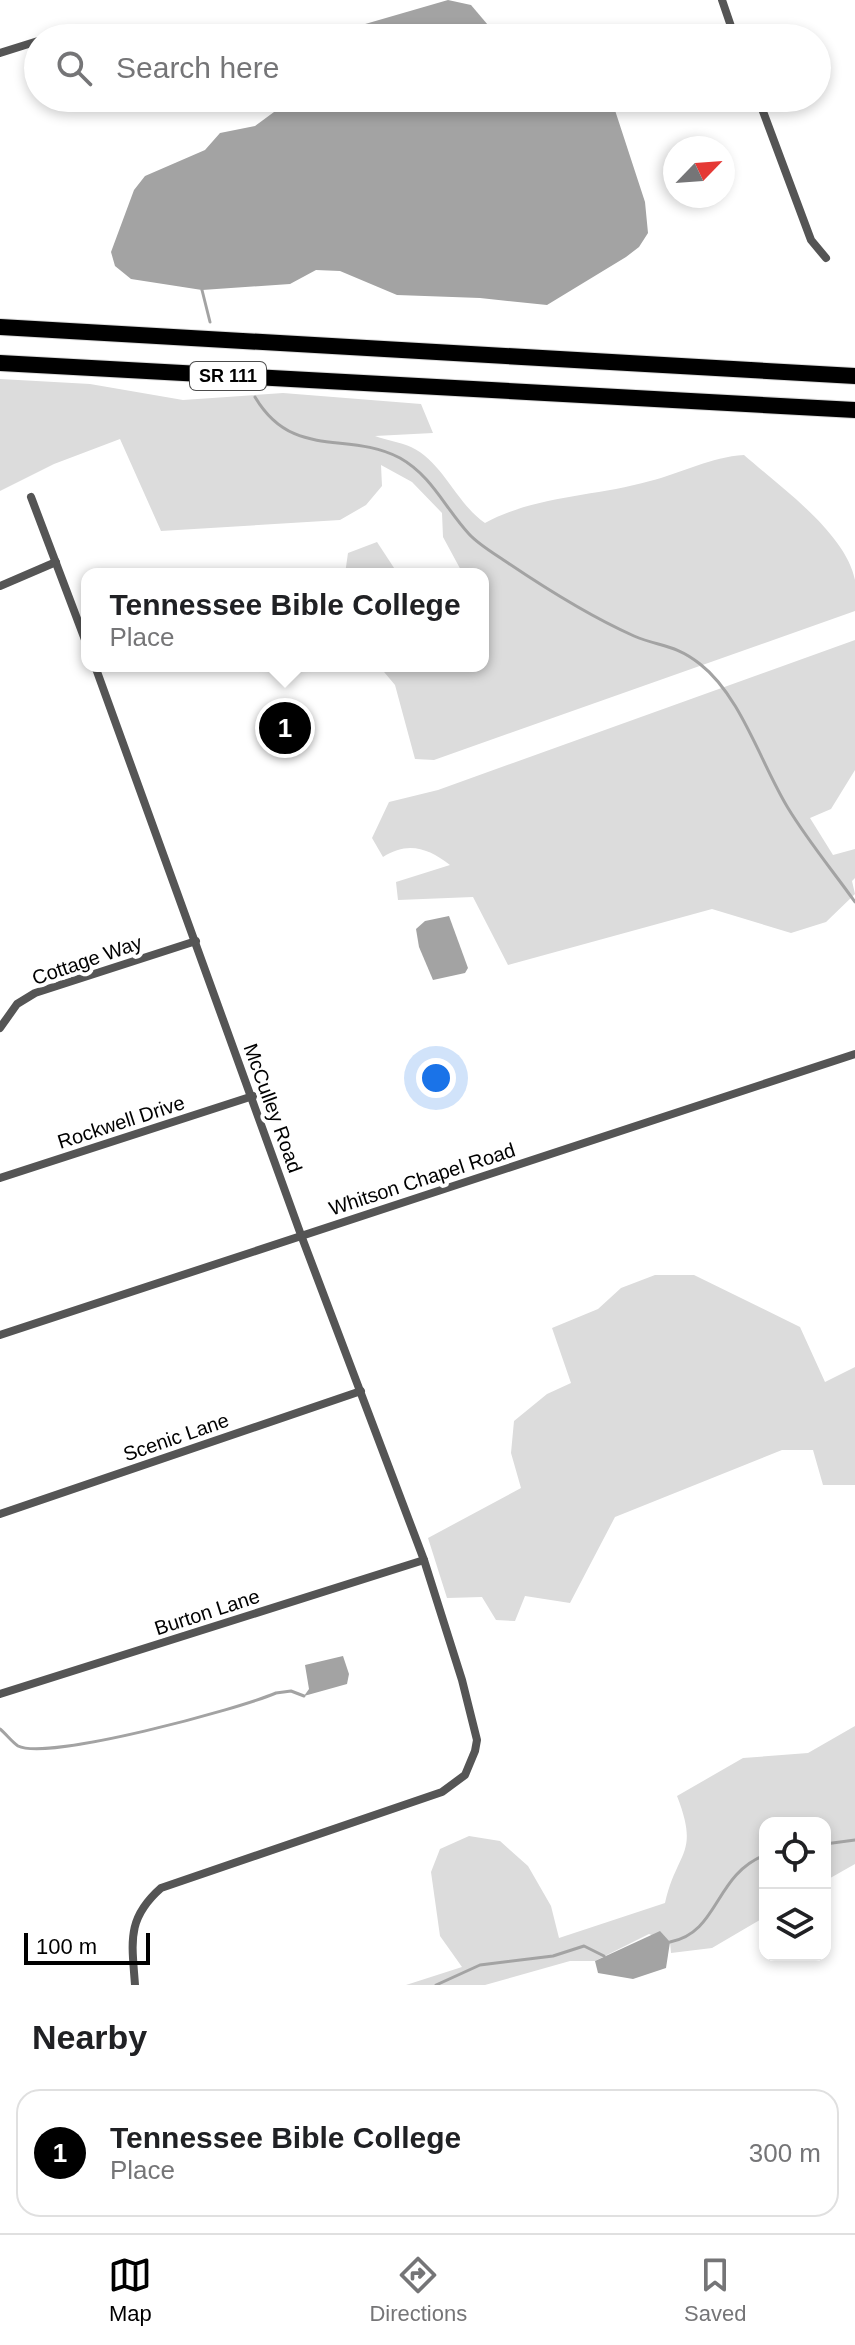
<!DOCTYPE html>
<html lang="en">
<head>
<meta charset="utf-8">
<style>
	:root { --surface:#fff; --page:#f6f6f6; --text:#202124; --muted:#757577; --line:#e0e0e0; --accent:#000 }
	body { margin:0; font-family:Arial,sans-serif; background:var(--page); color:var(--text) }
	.controls { position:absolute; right:24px; bottom:24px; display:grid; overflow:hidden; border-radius:16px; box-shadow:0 4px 12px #0003 }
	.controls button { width:72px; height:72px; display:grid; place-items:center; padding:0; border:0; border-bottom:2px solid var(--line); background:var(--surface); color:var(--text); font:40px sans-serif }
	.compass { position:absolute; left:663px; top:136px; width:72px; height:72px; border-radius:50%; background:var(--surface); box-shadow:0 4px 12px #0003; rotate:65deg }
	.scale { position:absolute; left:24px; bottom:20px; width:126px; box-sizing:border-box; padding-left:8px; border:4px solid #000; border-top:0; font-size:22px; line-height:28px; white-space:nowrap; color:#000; -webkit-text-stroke:6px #fff; paint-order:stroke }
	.you { position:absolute; left:436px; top:1078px; width:28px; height:28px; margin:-20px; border:6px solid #fff; border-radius:50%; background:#1a73e8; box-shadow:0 0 0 12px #1a73e833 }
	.badge { display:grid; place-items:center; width:52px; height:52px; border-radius:50%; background:var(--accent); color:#fff; font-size:26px; font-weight:700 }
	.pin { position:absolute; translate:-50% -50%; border:4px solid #fff; box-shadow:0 2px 8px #0006 }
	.popup { position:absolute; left:81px; top:568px; width:408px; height:104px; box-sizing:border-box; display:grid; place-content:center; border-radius:16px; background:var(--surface); filter:drop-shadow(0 2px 6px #0005); font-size:26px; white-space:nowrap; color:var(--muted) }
	.popup b { font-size:30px; color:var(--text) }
	.popup::after { content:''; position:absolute; left:50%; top:100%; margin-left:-16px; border:16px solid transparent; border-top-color:var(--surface) }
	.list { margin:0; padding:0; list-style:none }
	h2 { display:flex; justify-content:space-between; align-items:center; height:104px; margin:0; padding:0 32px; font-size:34px }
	h2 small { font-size:26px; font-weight:400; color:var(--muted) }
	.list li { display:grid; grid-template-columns:52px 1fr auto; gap:24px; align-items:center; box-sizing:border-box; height:128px; margin:0 16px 16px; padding:0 16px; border:2px solid var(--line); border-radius:24px }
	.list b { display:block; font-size:30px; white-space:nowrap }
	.list p { margin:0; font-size:26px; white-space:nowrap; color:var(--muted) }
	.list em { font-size:26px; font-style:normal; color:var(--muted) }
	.icon { flex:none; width:44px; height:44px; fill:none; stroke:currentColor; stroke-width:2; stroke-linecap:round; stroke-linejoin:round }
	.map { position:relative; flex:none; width:855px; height:1985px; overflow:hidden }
	.search { position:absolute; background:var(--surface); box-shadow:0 4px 12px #0003; left:24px; right:24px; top:24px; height:88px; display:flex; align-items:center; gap:20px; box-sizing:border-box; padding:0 28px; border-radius:44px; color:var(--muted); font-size:30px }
	.sheet { height:248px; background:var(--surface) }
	nav { display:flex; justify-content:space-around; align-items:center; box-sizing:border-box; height:112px; border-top:2px solid var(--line); background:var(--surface); font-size:22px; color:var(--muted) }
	nav a { display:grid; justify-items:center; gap:4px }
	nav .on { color:var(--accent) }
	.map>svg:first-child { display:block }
	.green { fill:#dcdcdc }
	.water { fill:#a3a3a3 }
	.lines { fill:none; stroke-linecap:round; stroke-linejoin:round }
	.stream { stroke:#a3a3a3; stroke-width:3 }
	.highway-casing { stroke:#dbdbdb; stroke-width:18 }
	.street { stroke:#555; stroke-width:8 }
	.highway { stroke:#000; stroke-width:16 }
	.labels { text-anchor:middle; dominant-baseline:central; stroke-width:8; stroke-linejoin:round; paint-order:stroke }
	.shield { fill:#fff; stroke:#4c4c4c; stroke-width:2 }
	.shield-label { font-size:18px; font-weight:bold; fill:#000 }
	.street-label { font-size:20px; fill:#000; stroke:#fff }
</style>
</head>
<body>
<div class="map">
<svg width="855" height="1985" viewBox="0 0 855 1985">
	<rect width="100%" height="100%" fill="#fff"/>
	<g class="green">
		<path d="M 0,379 L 90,384 L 183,400 L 283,393 L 421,404 L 433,433 L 375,436 C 386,440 400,442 411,447 C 443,462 456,503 485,523 C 537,495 594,497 650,481 C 682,473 711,457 744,455 C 778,485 846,533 855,580 C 855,589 855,601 855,611 L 434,760 L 415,759 L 395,685 L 379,666 L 483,666 L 483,574 L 463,574 L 443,537 L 442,513 L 412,482 L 381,465 L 382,486 L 366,505 L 340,520 L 161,531 L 120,439 L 54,464 L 0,491 Z"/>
		<polygon points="377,542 398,574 345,574 348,553"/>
		<path d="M 855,640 L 855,770 L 831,809 L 810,818 L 833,855 L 855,849 L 855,878 L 852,881 L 855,894 L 826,922 L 791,933 L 712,909 L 508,965 L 473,897 L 398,900 L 396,882 L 450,865 C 428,848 408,841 383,857 L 372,838 L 389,802 L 438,790 Z"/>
		<polygon points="655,1275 694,1275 800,1327 825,1382 855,1367 855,1485 823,1485 813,1450 782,1450 615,1517 570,1603 525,1596 515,1621 496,1620 482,1597 447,1598 428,1538 521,1488 511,1453 514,1421 547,1394 571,1383 552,1328 598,1309 621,1288"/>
		<path d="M 855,1726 L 855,1864 L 825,1881 L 825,1823 L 765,1823 L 765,1917 L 712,1948 L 671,1953 L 670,1942 L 649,1934 L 595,1961 L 570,1961 L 485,1985 L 406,1985 L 462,1967 L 440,1936 L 431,1872 L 440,1849 L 469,1836 L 500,1841 L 528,1866 L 551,1906 L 559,1938 L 665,1903 C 677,1850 700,1855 677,1796 L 743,1758 L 808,1753 Z"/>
	</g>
	<g class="water">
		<polygon points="448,0 471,5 499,38 332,38 341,31"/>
		<polygon points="293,98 557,98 562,104 573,98 611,98 645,202 648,233 639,247 626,257 547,305 480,298 397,295 340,271 316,270 290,284 202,290 131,279 115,266 111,252 134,190 145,176 205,150 220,133 255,126"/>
		<polygon points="449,916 468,968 465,973 433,980 419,947 416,929 425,921"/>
		<polygon points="343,1656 349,1674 347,1684 304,1696 309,1689 305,1665"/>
		<polygon points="660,1931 670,1942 666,1968 633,1979 598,1973 595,1961"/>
	</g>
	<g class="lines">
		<g class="stream">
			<polyline points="202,290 210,322"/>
			<path d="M 255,397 C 293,461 347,430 400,458 C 432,476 445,508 469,534 C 479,545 495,554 508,563 C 548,590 589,616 634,636 C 660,647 675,644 700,664 C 741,696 761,764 788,808 C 808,841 833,871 855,902"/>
			<path d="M 0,1729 C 6,1734 12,1742 18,1746 C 48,1761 239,1709 276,1693 L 291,1691 L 304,1696"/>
			<polyline points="825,1844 855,1840"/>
			<path d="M 670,1942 C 719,1933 714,1875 765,1855"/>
			<polyline points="436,1985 480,1965 553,1956 584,1946 604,1956"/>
		</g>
		<g class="highway-casing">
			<g id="highway">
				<polyline points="0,327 855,376"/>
				<polyline points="0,363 855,410"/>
			</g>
		</g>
		<g class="street">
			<polyline points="722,0 735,38"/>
			<polyline points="48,38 61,34"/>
			<polyline points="0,53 38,41"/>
			<polyline points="758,98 811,240 826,258"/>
			<polyline points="31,497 87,645"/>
			<polyline points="0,586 56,562"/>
			<path d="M 95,666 L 301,1235 L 424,1560 L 462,1680 L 477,1740 L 475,1751 L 465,1775 L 442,1792 L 161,1888 C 126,1919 132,1942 135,1985"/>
			<polyline points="0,1028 17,1004 35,993 196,941"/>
			<polyline points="0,1178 253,1096"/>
			<polyline points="0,1335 855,1054"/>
			<polyline points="0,1514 361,1391"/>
			<polyline points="0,1694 424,1560"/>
		</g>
		<use href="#highway" class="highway"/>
	</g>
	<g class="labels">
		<rect class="shield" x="190" y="362" width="76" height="28" rx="6"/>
		<g class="shield-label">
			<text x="228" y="376">SR 111</text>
		</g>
		<g class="street-label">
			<text transform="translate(87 960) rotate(-19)">Cottage Way</text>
			<text transform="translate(273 1108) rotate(70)">McCulley Road</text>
			<text transform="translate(121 1122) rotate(-18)">Rockwell Drive</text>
			<text transform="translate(422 1179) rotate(-18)">Whitson Chapel Road</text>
			<text transform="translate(176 1437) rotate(-19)">Scenic Lane</text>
			<text transform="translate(207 1612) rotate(-18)">Burton Lane</text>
		</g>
	</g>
</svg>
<div class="controls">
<button><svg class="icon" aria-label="locate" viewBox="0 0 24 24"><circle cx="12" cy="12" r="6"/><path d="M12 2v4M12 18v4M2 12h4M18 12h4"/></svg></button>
<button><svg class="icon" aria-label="layers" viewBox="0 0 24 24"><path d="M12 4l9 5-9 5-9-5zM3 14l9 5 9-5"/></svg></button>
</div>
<svg class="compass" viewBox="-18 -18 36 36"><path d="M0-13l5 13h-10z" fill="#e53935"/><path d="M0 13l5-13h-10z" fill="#757577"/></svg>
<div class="scale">100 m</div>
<div class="you"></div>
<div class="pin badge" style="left:285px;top:728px">1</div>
<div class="popup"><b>Tennessee Bible College</b>Place</div>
<div class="search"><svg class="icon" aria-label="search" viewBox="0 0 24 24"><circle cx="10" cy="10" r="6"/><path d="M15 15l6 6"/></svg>Search here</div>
</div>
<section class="sheet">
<h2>Nearby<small></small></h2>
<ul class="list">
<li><span class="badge">1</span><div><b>Tennessee Bible College</b><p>Place</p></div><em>300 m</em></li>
</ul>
</section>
<nav>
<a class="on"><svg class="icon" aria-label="map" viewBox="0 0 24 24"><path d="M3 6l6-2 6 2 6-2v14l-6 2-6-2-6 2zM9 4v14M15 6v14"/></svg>Map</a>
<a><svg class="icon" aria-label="directions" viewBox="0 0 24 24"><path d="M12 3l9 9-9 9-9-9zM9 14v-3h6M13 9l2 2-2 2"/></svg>Directions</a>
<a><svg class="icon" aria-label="saved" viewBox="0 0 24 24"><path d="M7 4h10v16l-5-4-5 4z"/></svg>Saved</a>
</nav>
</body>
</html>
